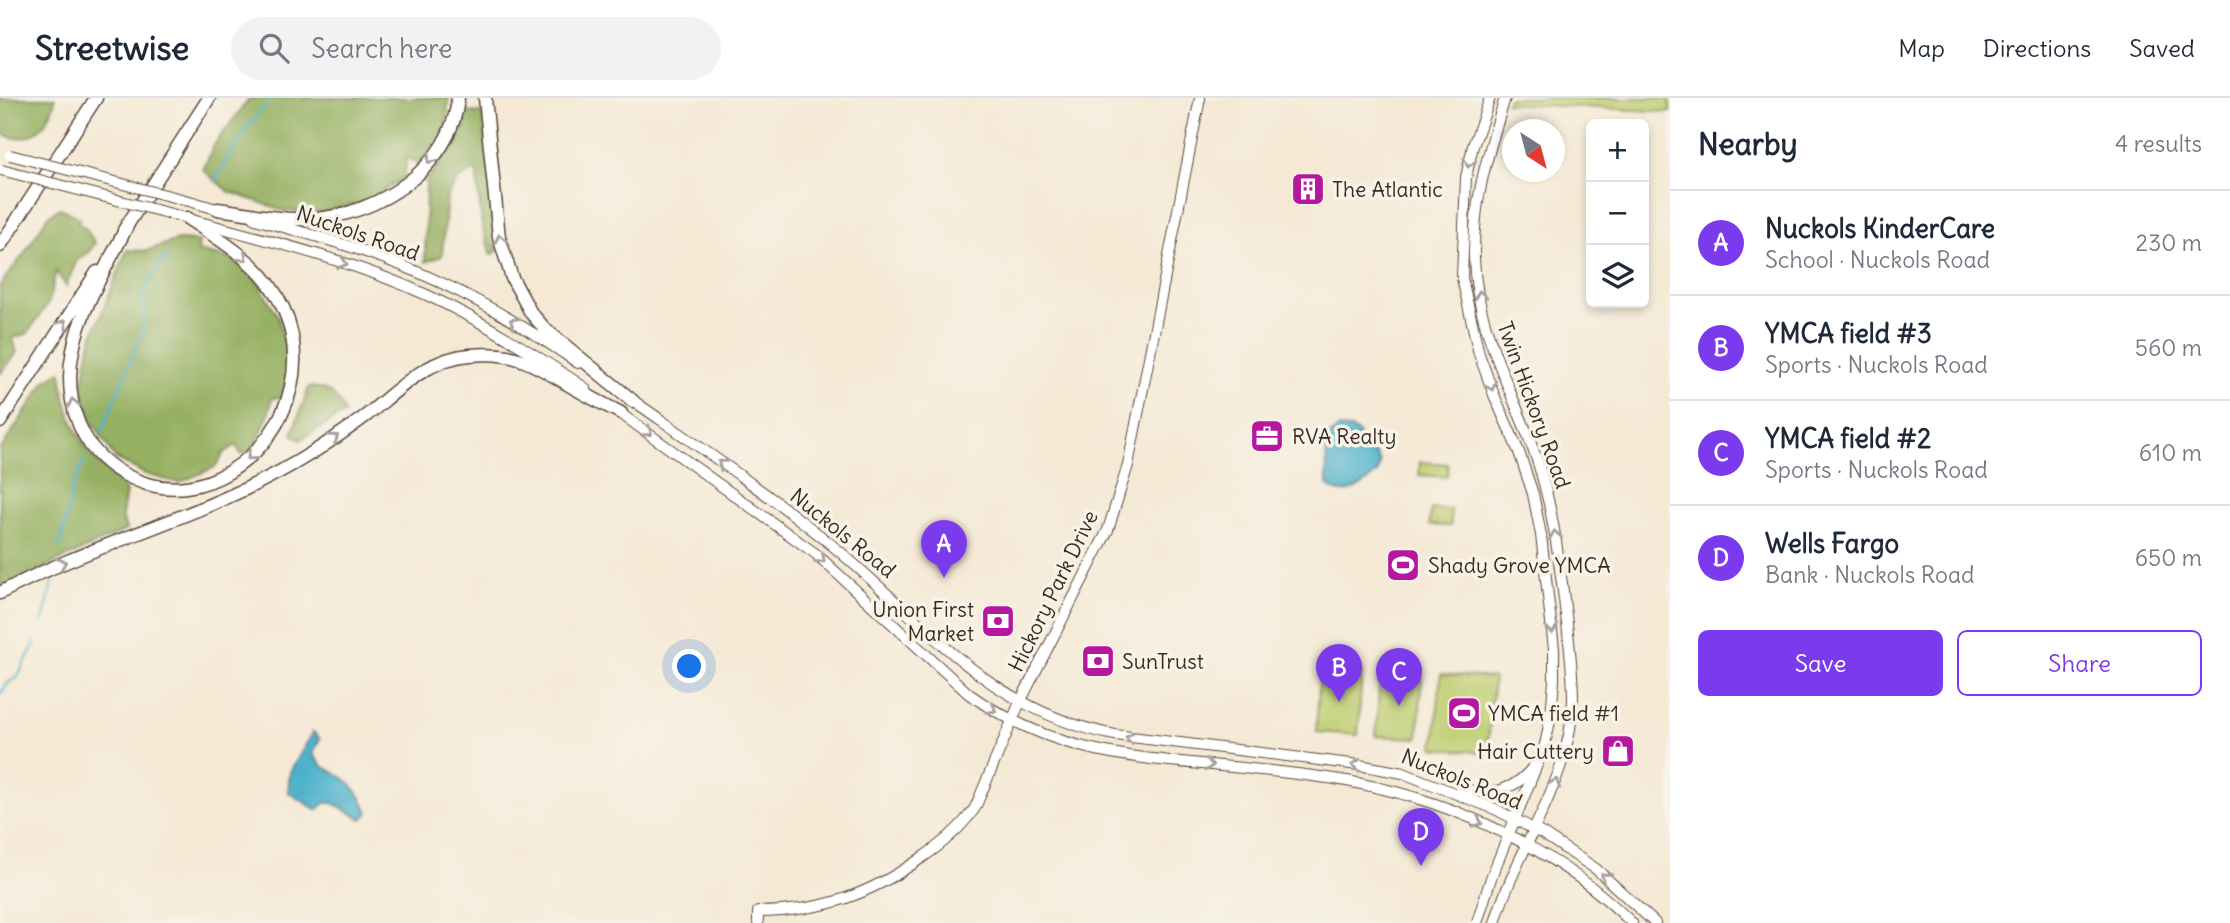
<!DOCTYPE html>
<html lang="en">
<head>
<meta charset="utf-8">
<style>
	:root { --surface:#fff; --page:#f2f2f3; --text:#1f2937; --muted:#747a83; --line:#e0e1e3; --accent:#7c3aed }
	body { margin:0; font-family:Delius,sans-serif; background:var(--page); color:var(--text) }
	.controls { position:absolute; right:21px; top:21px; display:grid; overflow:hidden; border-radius:10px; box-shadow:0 4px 10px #0003 }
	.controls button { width:63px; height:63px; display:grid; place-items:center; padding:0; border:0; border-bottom:2px solid var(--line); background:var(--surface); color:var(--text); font:35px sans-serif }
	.compass { position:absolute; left:1502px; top:21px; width:63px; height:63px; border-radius:50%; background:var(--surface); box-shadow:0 4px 10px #0003; rotate:144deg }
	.you { position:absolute; left:690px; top:569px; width:24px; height:24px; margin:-18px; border:5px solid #fff; border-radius:50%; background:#1a73e8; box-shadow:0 0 0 10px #1a73e833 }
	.badge { display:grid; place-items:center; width:46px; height:46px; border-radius:50%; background:var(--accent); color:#fff; font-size:23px; font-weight:700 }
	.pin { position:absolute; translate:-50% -58px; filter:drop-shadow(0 2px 4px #0008) }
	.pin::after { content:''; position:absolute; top:37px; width:24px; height:21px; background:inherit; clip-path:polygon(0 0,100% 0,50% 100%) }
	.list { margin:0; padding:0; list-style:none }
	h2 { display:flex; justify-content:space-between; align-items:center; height:91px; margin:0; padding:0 28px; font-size:30px }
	h2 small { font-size:23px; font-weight:400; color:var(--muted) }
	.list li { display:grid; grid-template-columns:46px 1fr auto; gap:21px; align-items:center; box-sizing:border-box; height:105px; padding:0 28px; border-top:2px solid var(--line) }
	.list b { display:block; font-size:26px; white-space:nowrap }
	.list p { margin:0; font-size:23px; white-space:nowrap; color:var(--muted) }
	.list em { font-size:23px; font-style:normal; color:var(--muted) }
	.actions { display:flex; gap:14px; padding:21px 28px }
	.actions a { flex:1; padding:16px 0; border:2px solid var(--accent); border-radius:10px; text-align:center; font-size:24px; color:var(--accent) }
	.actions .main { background:var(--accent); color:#fff }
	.icon { flex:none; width:38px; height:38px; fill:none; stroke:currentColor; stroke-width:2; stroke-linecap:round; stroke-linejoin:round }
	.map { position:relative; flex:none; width:1670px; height:825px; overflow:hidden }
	header { display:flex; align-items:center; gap:42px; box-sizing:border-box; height:98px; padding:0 35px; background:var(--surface); border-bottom:2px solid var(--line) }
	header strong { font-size:33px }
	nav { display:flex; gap:38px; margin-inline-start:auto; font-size:24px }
	.search { width:490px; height:63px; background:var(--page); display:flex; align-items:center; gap:18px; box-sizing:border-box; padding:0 24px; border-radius:38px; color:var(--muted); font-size:26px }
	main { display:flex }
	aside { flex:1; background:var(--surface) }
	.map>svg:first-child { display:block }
	.green { fill:#bdcd70; stroke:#7c7c47; stroke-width:2 }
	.forest { fill:#96b062; stroke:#686d40; stroke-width:2 }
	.water { fill:#4cb1cb; stroke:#446e74; stroke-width:2 }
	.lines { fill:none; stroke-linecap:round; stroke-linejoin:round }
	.stream { stroke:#4cb1cb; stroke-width:2.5 }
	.secondary-casing { stroke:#574739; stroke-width:12 }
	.highway-casing { stroke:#574739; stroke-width:15 }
	.secondary { stroke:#fff; stroke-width:10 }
	.highway { stroke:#fff; stroke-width:12 }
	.secondary-bridge-casing { stroke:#574739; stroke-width:12; stroke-linecap:butt }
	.secondary-bridge { stroke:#fff; stroke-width:10 }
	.oneway { stroke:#a79f9a }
	.labels { text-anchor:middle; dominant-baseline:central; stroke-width:7; stroke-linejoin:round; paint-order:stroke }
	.poi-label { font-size:21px; fill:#3b2a1e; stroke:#f7f3e8; text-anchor:start }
	.street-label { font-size:21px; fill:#3b2a1e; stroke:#f7f3e8 }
</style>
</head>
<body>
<header>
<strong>Streetwise</strong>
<div class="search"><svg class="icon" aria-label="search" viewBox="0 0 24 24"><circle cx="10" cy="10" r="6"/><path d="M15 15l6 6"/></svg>Search here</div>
<nav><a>Map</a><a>Directions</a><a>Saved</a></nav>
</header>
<main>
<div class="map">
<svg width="1670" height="825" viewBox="0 0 1670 825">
	<rect width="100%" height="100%" fill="#f7f3e8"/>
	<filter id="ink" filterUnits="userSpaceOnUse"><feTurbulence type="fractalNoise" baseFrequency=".0143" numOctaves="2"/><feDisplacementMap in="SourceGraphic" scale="14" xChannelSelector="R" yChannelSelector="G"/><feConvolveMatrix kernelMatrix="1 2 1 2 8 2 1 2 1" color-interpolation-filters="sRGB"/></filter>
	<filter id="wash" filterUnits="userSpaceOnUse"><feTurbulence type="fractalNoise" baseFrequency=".00686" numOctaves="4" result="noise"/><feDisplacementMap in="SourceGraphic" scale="28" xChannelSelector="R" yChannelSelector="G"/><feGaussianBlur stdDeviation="1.57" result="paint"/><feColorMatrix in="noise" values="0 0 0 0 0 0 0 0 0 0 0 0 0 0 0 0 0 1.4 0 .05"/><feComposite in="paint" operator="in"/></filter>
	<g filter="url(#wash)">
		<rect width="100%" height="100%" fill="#f5e9d5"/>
		<g class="green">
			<polygon points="1508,0 1670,0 1670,14 1506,5"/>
			<polygon points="1420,364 1448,366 1447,379 1419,377"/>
			<polygon points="1431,411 1451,412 1451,428 1429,427"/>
			<polygon points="1320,571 1362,574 1358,637 1316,634"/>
			<polygon points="1380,575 1422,577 1418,640 1376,638"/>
			<polygon points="1441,576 1494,580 1487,655 1434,650"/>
		</g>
		<g class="forest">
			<path d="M 0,0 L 55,0 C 52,19 40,40 17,40 C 12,40 5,37 0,35 Z"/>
			<polygon points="250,0 449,0 446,31 419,66 407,59 404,80 367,103 323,114 284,113 228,93 203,72 214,47"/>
			<polygon points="468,14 482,15 498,153 491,157 482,127 476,72 458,82 447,98 442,158 425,164 426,83 461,40"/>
			<polygon points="60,110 80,120 77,124 85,130 95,145 88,155 77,162 66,188 56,173 49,204 27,236 13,240 17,255 0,276 0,187 24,156 48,118"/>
			<polygon points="177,142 199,143 198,153 233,161 256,182 278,218 289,267 283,299 272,300 268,318 254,351 241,356 236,347 224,355 215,369 179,385 145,376 115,360 90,320 82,289 91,242 127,152 146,153"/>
			<path d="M 61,273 C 64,306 73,335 95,361 C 105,373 117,381 126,393 L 122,418 L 126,432 L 0,490 L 0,352 L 46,283 Z"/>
			<path d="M 309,289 C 329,289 336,297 345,315 L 300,342 L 292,336 Z"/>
		</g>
		<g class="water">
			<path d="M 1338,330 L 1351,331 L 1357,334 L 1365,348 L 1376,357 L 1380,364 L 1378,374 C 1364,387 1344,404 1327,387 L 1326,341 Z"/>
			<path d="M 313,634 L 320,641 L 313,655 C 320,671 330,671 343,680 C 355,688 362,700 367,712 L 368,716 L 362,721 L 333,705 L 325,705 L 317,712 L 288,694 L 290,674 Z"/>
		</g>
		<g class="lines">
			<g class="stream">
				<polyline points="214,83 249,27 271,0"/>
				<polyline points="101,335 143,232 145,213 143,194 167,156"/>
				<polyline points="60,449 73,388 84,362"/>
				<polyline points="43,523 53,483"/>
				<polyline points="0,596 9,584 17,580 35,545"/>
			</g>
		</g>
	</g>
	<g filter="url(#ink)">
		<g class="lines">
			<g class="secondary-casing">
				<g id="secondary">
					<polyline points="193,104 223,113"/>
					<path d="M 255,121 C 291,131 328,141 363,153 C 440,179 512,219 578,265"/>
					<path d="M 196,123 C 275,144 355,164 429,198 C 484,224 535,256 585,290"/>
					<path d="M 628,299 C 695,346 763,392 827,443 C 923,521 986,613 1115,637 L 1359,667 L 1403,675 L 1495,711 L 1543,736 L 1596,771 L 1655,825"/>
					<path d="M 617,313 L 816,456 L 969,596 C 1063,662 1143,659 1252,671 C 1287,675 1322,678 1357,685 C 1457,705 1559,752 1632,825"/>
					<path d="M 1460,689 C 1490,701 1517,692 1535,666"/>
					<path d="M 758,825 L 758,814 C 823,813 867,798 920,761 C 941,747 960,731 975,710 L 1020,604 L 1108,432 L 1128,367 L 1200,0"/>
					<polyline points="1477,825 1491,780 1545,647 1551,618 1554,583 1554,551 1541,437 1533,396 1519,354 1494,297 1479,256 1462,180 1466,79 1473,48 1490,0"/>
					<path d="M 1495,825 C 1517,749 1571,683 1573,602 C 1573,568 1568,535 1564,501 C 1558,454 1552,407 1537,362 C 1514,295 1476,232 1474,160 C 1473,101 1488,56 1505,0"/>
				</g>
			</g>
			<g class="highway-casing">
				<g id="highway">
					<polyline points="485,0 499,139 512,180 531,215 546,232 633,303"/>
					<path d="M 218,111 C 249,115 282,123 313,121 C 378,117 452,69 458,0"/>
					<path d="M 128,126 C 109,166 81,208 73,252 C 66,285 71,320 91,348 C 105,366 125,379 147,386 C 175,394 204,389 229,374 C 294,335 316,249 269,186 C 247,157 217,140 187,120"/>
					<polyline points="124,132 209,0"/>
					<polyline points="0,148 96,0"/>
					<polyline points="0,324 97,174"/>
					<path d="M 0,495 C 101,441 211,418 310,356 C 330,344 348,331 367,317 C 398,292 428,260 470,257 C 516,253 532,265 569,287 C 586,297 603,306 621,315"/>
				</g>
			</g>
			<use href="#secondary" class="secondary"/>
			<use href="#highway" class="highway"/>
			<g class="secondary-bridge-casing">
				<g id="secondary-bridge">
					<polyline points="10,57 193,104"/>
					<polyline points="1,72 183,119"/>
				</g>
			</g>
			<use href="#secondary-bridge" class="secondary-bridge"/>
		</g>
		<defs><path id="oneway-chevron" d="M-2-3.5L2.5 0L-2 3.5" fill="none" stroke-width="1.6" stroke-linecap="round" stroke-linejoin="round" transform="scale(1.75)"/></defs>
		<g class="oneway">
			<use href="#oneway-chevron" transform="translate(431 61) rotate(131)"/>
			<use href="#oneway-chevron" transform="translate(1469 65) rotate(103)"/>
			<use href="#oneway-chevron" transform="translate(500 141) rotate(-102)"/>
			<use href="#oneway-chevron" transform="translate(243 159) rotate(41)"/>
			<use href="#oneway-chevron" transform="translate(343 165) rotate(18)"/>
			<use href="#oneway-chevron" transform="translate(1480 197) rotate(-99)"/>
			<use href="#oneway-chevron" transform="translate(514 224) rotate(-149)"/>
			<use href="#oneway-chevron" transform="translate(63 226) rotate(-57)"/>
			<use href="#oneway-chevron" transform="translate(1491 288) rotate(70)"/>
			<use href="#oneway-chevron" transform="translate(73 305) rotate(-102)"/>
			<use href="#oneway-chevron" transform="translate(648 334) rotate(35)"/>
			<use href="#oneway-chevron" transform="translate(334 340) rotate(-35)"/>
			<use href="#oneway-chevron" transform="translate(251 358) rotate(139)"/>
			<use href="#oneway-chevron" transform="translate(722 366) rotate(-144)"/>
			<use href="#oneway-chevron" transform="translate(1555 437) rotate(-99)"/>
			<use href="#oneway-chevron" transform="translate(821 461) rotate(40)"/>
			<use href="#oneway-chevron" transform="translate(62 465) rotate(-23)"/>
			<use href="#oneway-chevron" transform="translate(1552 531) rotate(83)"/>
			<use href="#oneway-chevron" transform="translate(992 611) rotate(31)"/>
			<use href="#oneway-chevron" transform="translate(1130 640) rotate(-171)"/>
			<use href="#oneway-chevron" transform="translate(1209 667) rotate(6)"/>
			<use href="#oneway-chevron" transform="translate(1356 667) rotate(-173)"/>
			<use href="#oneway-chevron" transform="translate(1555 685) rotate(-70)"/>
			<use href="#oneway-chevron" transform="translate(1478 724) rotate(24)"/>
			<use href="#oneway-chevron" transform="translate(1605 779) rotate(-141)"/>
		</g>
	</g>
	<defs>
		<g id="building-square" transform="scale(1.75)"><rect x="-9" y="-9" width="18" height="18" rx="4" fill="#b5179e" stroke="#f7f3e8"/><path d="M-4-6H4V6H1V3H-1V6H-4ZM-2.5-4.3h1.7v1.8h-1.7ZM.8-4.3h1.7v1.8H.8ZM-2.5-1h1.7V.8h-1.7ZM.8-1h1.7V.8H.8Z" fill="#fff"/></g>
		<g id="office-square" transform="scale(1.75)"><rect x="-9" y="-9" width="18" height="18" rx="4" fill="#b5179e" stroke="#f7f3e8"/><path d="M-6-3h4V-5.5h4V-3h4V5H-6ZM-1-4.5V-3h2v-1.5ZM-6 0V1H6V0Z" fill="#fff"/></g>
		<g id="stadium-square" transform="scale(1.75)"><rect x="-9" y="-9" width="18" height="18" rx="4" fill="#b5179e" stroke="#f7f3e8"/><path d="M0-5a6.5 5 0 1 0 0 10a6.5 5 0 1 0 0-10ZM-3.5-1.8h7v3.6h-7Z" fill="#fff"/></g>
		<g id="bank-square" transform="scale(1.75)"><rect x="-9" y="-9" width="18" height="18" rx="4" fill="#b5179e" stroke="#f7f3e8"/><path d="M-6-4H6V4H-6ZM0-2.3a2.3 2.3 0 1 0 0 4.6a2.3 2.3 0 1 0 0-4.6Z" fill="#fff"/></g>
		<g id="shop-square" transform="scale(1.75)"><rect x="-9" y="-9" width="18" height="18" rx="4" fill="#b5179e" stroke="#f7f3e8"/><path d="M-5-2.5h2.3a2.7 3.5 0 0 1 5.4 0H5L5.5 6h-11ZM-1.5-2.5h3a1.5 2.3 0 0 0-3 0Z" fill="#fff"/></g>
	</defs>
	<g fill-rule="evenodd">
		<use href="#building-square" x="1308" y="91"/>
		<use href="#office-square" x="1267" y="338"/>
		<use href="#stadium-square" x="1403" y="467"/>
		<use href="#bank-square" x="998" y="523"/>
		<use href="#bank-square" x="1098" y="563"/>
		<use href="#stadium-square" x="1464" y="615"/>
		<use href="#shop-square" x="1618" y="653"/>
	</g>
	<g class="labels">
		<g class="poi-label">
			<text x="1332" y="91">The Atlantic</text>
			<text x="1292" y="338">RVA Realty</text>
			<text x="1428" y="467">Shady Grove YMCA</text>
			<text x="974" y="511" text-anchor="end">Union First<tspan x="974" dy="24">Market</tspan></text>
			<text x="1122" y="563">SunTrust</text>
			<text x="1488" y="615">YMCA field #1</text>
			<text x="1594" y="653" text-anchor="end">Hair Cuttery</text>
		</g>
		<g class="street-label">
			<text transform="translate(358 135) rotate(19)">Nuckols Road</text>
			<text transform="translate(1534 307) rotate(70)">Twin Hickory Road</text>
			<text transform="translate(843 435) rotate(39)">Nuckols Road</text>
			<text transform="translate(1053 493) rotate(-64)">Hickory Park Drive</text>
			<text transform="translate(1462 681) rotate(22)">Nuckols Road</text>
		</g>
	</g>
</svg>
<div class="controls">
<button>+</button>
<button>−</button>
<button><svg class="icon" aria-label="layers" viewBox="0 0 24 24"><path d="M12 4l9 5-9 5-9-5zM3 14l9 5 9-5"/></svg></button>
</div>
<svg class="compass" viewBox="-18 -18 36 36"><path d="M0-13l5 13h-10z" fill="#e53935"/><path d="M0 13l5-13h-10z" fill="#747a83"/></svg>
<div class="you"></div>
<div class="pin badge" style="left:944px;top:480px">A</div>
<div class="pin badge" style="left:1339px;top:604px">B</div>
<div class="pin badge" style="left:1399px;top:608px">C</div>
<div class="pin badge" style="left:1421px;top:768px">D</div>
</div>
<aside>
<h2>Nearby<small>4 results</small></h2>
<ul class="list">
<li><span class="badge">A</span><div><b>Nuckols KinderCare</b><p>School · Nuckols Road</p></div><em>230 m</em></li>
<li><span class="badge">B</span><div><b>YMCA field #3</b><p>Sports · Nuckols Road</p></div><em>560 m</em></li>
<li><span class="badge">C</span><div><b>YMCA field #2</b><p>Sports · Nuckols Road</p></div><em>610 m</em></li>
<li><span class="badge">D</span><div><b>Wells Fargo</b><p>Bank · Nuckols Road</p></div><em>650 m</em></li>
</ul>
<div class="actions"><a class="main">Save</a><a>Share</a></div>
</aside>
</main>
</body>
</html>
